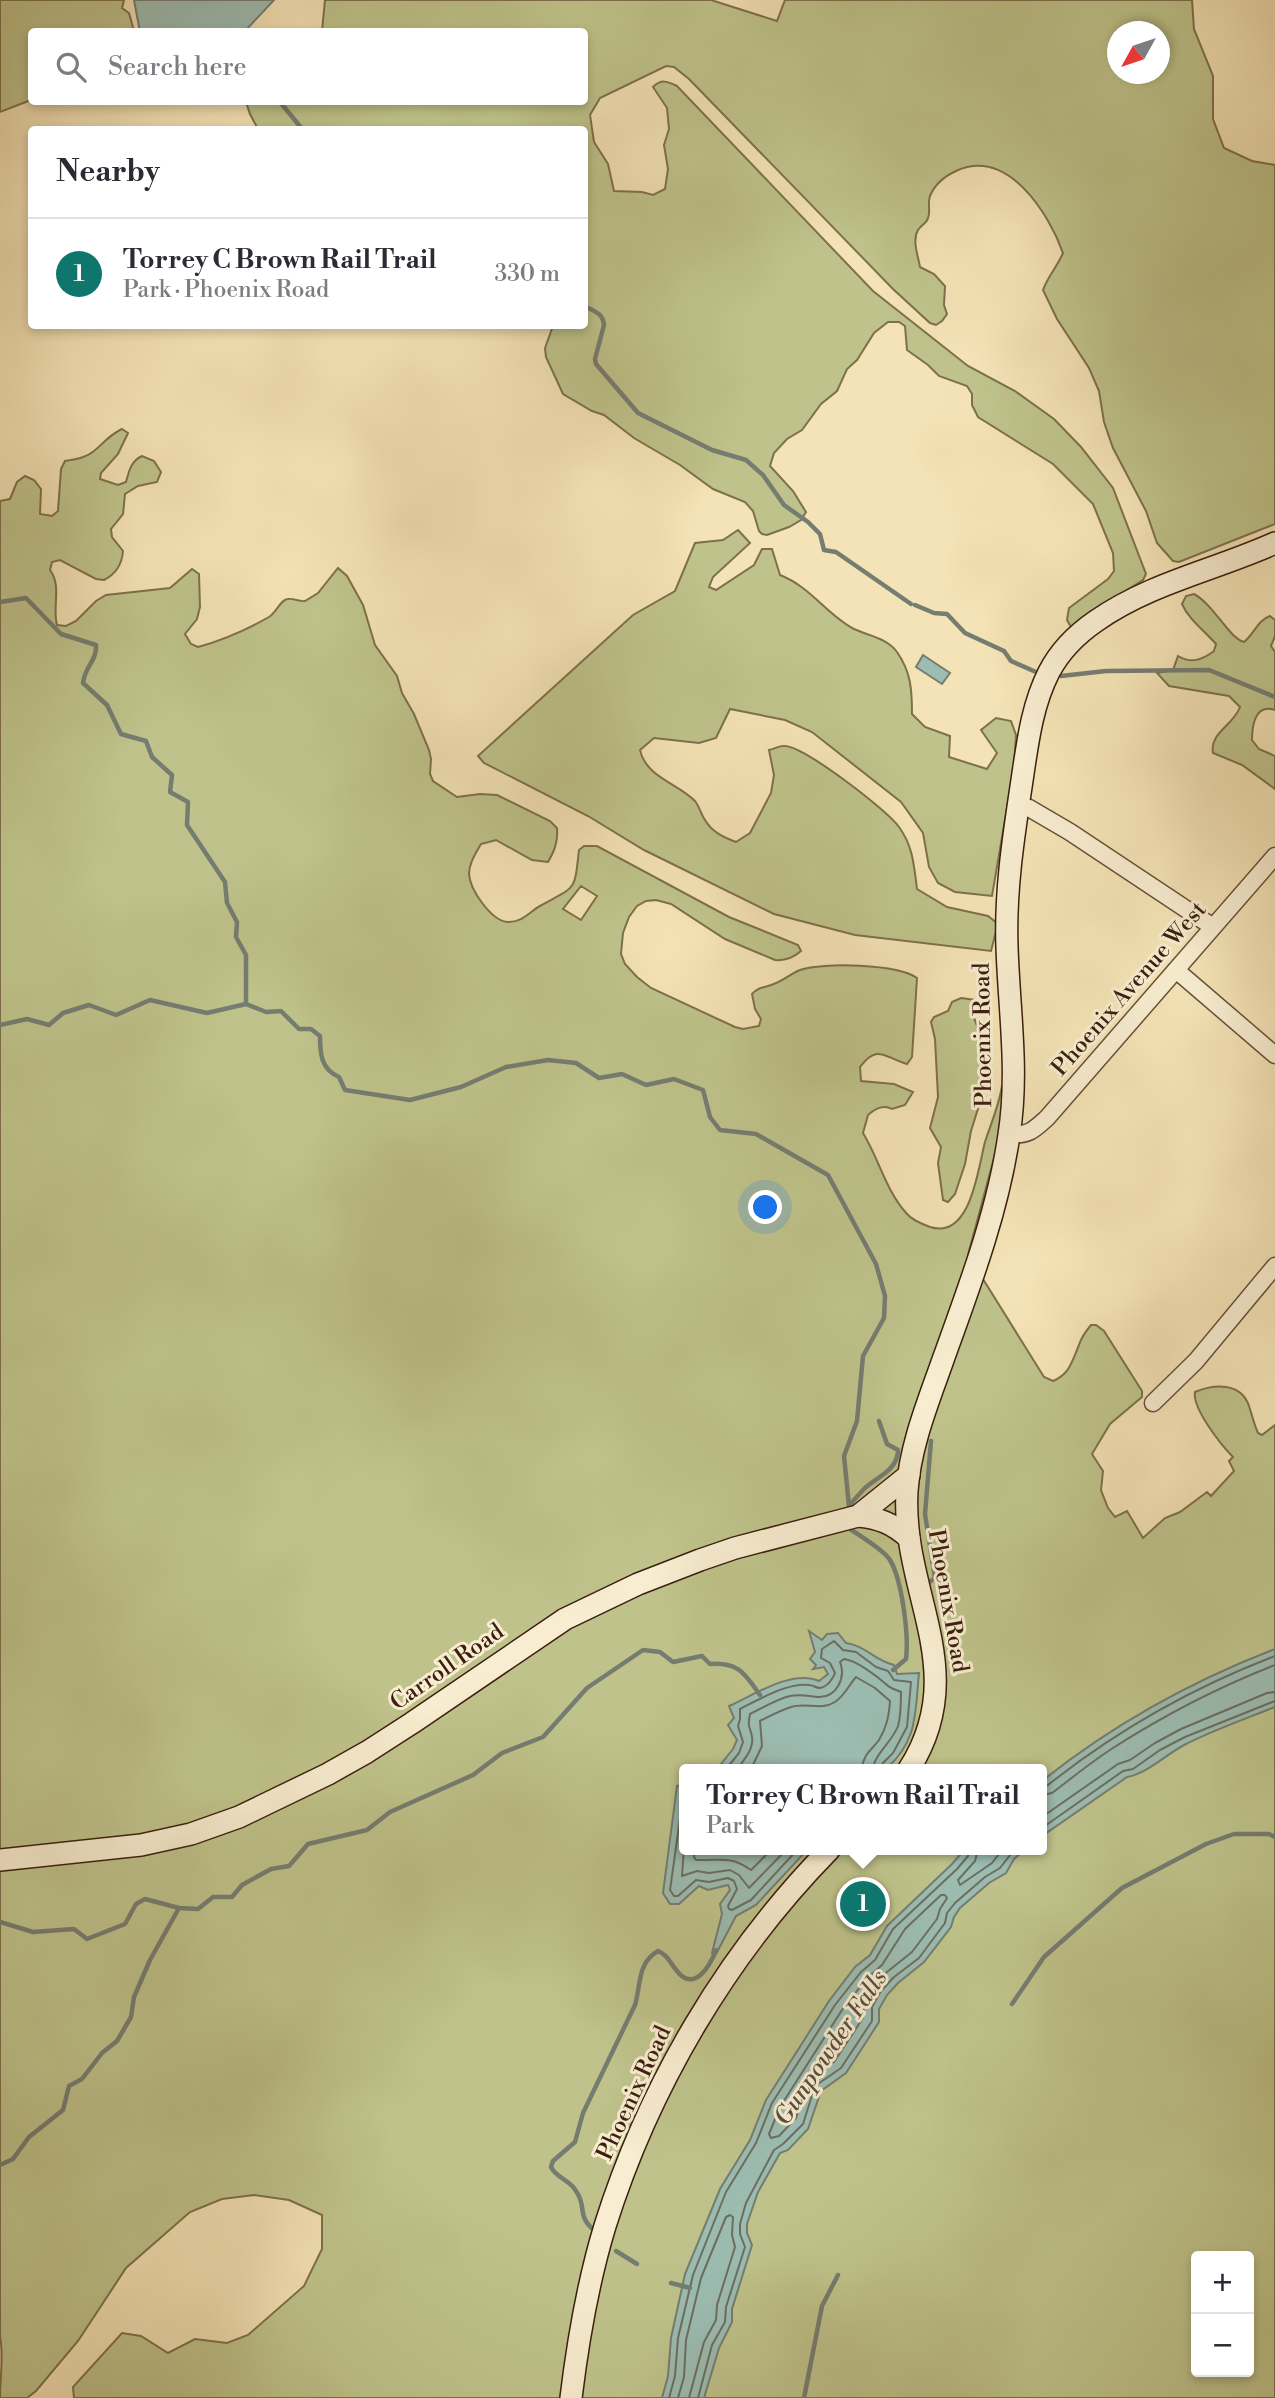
<!DOCTYPE html>
<html lang="en">
<head>
<meta charset="utf-8">
<style>
	:root { --surface:#fff; --page:#f7f7f7; --text:#2b2b33; --muted:#7c7c81; --line:#e1e1e2; --accent:#0f766e }
	body { margin:0; font-family:"Libre Bodoni",serif; background:var(--page); color:var(--text) }
	.controls { position:absolute; right:21px; bottom:21px; display:grid; overflow:hidden; border-radius:7px; box-shadow:0 4px 10px #0003 }
	.controls button { width:63px; height:63px; display:grid; place-items:center; padding:0; border:0; border-bottom:2px solid var(--line); background:var(--surface); color:var(--text); font:35px sans-serif }
	.compass { position:absolute; left:1107px; top:21px; width:63px; height:63px; border-radius:50%; background:var(--surface); box-shadow:0 4px 10px #0003; rotate:230deg }
	.you { position:absolute; left:766px; top:1208px; width:24px; height:24px; margin:-18px; border:5px solid #fff; border-radius:50%; background:#1a73e8; box-shadow:0 0 0 10px #1a73e833 }
	.badge { display:grid; place-items:center; width:46px; height:46px; border-radius:50%; background:var(--accent); color:#fff; font-size:23px; font-weight:700 }
	.pin { position:absolute; translate:-50% -50%; border:4px solid #fff; box-shadow:0 2px 7px #0006 }
	.popup { position:absolute; left:679px; top:1764px; width:368px; height:91px; box-sizing:border-box; display:grid; place-content:center; border-radius:7px; background:var(--surface); filter:drop-shadow(0 2px 5px #0005); font-size:23px; white-space:nowrap; color:var(--muted) }
	.popup b { font-size:26px; color:var(--text) }
	.popup::after { content:''; position:absolute; left:50%; top:100%; margin-left:-14px; border:14px solid transparent; border-top-color:var(--surface) }
	.list { margin:0; padding:0; list-style:none }
	h2 { display:flex; justify-content:space-between; align-items:center; height:91px; margin:0; padding:0 28px; font-size:30px }
	h2 small { font-size:23px; font-weight:400; color:var(--muted) }
	.list li { display:grid; grid-template-columns:46px 1fr auto; gap:21px; align-items:center; box-sizing:border-box; height:112px; padding:0 28px; border-top:2px solid var(--line) }
	.list b { display:block; font-size:26px; white-space:nowrap }
	.list p { margin:0; font-size:23px; white-space:nowrap; color:var(--muted) }
	.list em { font-size:23px; font-style:normal; color:var(--muted) }
	.icon { flex:none; width:38px; height:38px; fill:none; stroke:currentColor; stroke-width:2; stroke-linecap:round; stroke-linejoin:round }
	.map { position:relative; flex:none; width:1275px; height:2398px; overflow:hidden }
	.search { position:absolute; background:var(--surface); box-shadow:0 4px 10px #0003; left:28px; top:28px; width:560px; height:77px; display:flex; align-items:center; gap:18px; box-sizing:border-box; padding:0 24px; border-radius:7px; color:var(--muted); font-size:26px }
	.panel { position:absolute; background:var(--surface); box-shadow:0 4px 10px #0003; left:28px; top:126px; width:560px; height:203px; border-radius:7px }
	.map>svg:first-child { display:block }
	.green { fill:#bfc38b; stroke:#7d704c; stroke-width:2; fill-rule:evenodd }
	.water { fill:#9cbdb3; stroke:#757d71; stroke-width:2 }
	.lines { fill:none; stroke-linecap:round; stroke-linejoin:round }
	.shore { stroke:#6c6e60; stroke-width:2 }
	.stream { stroke:#757d71; stroke-width:4.5 }
	.street-casing { stroke:#694f38; stroke-width:19 }
	.secondary-casing { stroke:#3b1e0e; stroke-width:24 }
	.street { stroke:#f8edd0; stroke-width:16 }
	.secondary { stroke:#f8edd0; stroke-width:21 }
	.labels { text-anchor:middle; dominant-baseline:central; stroke-width:6; stroke-linejoin:round; paint-order:stroke }
	.street-label { font-size:23px; fill:#3b1e0e; stroke:#f8edd0 }
	.water-label { font-size:24px; font-style:italic; fill:#584e40; stroke:#f8edd0 }
</style>
</head>
<body>
<div class="map">
<svg width="1275" height="2398" viewBox="0 0 1275 2398">
	<rect width="100%" height="100%" fill="#f4e3b6"/>
	<filter id="stains"><feTurbulence type="fractalNoise" baseFrequency=".00286" numOctaves="4"/><feColorMatrix values="0 0 0 0 .2 0 0 0 0 .09 0 0 0 0 .02 0 0 0 .5 -.17"/></filter>
	<radialGradient id="worn" r=".72"><stop offset=".6" stop-color="#630" stop-opacity="0"/><stop offset="1" stop-color="#630" stop-opacity=".3"/></radialGradient>
	<g class="green">
		<polygon points="0,0 124,0 122,8 129,13 134,31 32,32 31,100 0,112"/>
		<path d="M 325,0 L 711,0 L 777,21 L 785,0 L 1192,0 L 1194,29 L 1213,76 L 1213,119 L 1224,148 L 1252,161 L 1275,165 L 1275,524 L 1179,562 L 1173,561 L 1157,543 L 1146,511 L 1113,448 L 1104,422 L 1099,391 L 1089,368 L 1057,319 L 1043,290 C 1048,276 1057,267 1063,253 C 1049,214 1008,147 956,171 C 945,176 935,184 930,196 C 927,204 931,211 928,218 C 927,223 921,225 918,230 C 912,240 918,256 920,267 L 934,274 L 945,286 L 944,305 L 947,314 L 942,321 L 936,325 L 930,323 L 893,289 L 689,79 L 674,67 L 666,66 L 600,98 L 590,115 L 594,142 L 608,164 L 614,191 L 642,192 L 653,195 L 665,189 L 668,169 L 664,145 L 669,129 L 667,108 L 653,87 C 661,79 667,81 677,86 L 873,291 L 968,366 L 1015,391 L 1054,419 L 1081,447 L 1113,488 L 1146,574 L 1143,580 L 1100,607 L 1076,627 L 1071,627 L 1067,620 L 1069,608 L 1108,579 L 1114,571 L 1113,553 L 1093,504 L 1053,464 L 978,417 L 972,405 L 972,394 L 967,386 L 939,376 L 928,365 L 907,350 L 905,326 L 899,322 L 888,322 L 874,333 L 857,360 L 847,369 L 837,391 L 821,404 L 802,430 L 787,439 L 774,453 L 770,466 L 793,491 L 806,512 L 801,520 L 789,527 L 767,535 L 762,534 L 759,531 L 753,511 L 745,502 L 713,489 L 680,465 L 634,438 L 604,415 L 592,411 L 563,394 L 546,357 L 545,348 L 553,326 L 584,326 L 584,130 L 258,129 L 250,114 L 246,102 L 584,102 L 584,32 L 322,31 ZM 1118,32 L 1160,32 L 1160,74 L 1118,74 Z"/>
		<path d="M 122,429 L 128,433 L 118,454 L 101,473 L 100,479 L 118,485 L 126,482 C 129,471 131,461 142,456 L 154,461 L 161,472 L 157,482 L 138,486 L 125,494 L 123,514 L 111,529 L 112,537 L 123,551 C 122,564 116,574 104,580 L 96,579 L 60,560 L 52,562 L 50,570 C 62,586 52,607 57,625 L 66,626 L 76,621 L 96,601 L 106,595 L 170,588 L 192,569 L 199,574 L 200,607 L 197,619 L 185,634 L 191,644 L 198,647 C 223,640 246,630 269,617 C 276,613 281,599 288,599 C 294,598 299,602 305,601 L 318,593 L 338,568 L 347,576 L 363,605 L 375,645 L 397,676 L 402,693 L 414,714 L 429,750 L 431,759 L 430,774 L 433,781 L 457,797 L 480,794 L 497,795 L 550,821 L 557,828 C 558,841 555,850 548,862 L 532,860 L 496,840 L 481,844 C 476,853 469,863 469,874 C 470,890 491,920 507,922 C 522,923 529,912 540,906 C 577,885 574,893 579,850 L 584,846 L 597,846 L 729,917 L 798,945 L 801,951 C 793,958 785,961 775,960 L 725,939 L 671,904 L 656,900 L 646,901 L 637,906 L 629,917 L 623,933 L 621,954 L 625,964 L 637,977 L 651,988 L 735,1027 L 743,1029 L 759,1026 L 761,1019 L 755,1009 L 752,994 C 758,987 763,988 771,985 C 782,982 790,974 800,970 C 822,962 898,964 917,978 L 912,1057 L 907,1064 C 885,1058 878,1043 860,1067 L 861,1081 L 894,1084 L 913,1092 L 905,1105 L 892,1109 C 883,1104 875,1109 868,1115 L 863,1133 C 879,1159 886,1191 907,1214 C 912,1220 922,1224 930,1227 C 971,1240 978,1168 985,1142 C 991,1123 999,1106 1002,1086 L 1004,1088 L 1002,1128 L 968,1255 L 1044,1377 L 1053,1381 C 1070,1374 1072,1361 1079,1345 C 1081,1338 1086,1331 1091,1325 L 1096,1325 L 1104,1331 L 1142,1391 L 1142,1397 L 1110,1424 L 1092,1454 L 1103,1471 L 1101,1490 L 1108,1508 L 1115,1517 L 1127,1511 L 1143,1538 L 1165,1518 L 1180,1512 L 1207,1492 L 1211,1496 L 1234,1471 L 1229,1461 L 1233,1457 C 1221,1445 1192,1408 1195,1392 C 1214,1384 1241,1382 1249,1406 C 1252,1415 1254,1424 1258,1433 L 1262,1435 L 1275,1425 L 1275,2398 L 74,2398 L 73,2387 L 122,2333 L 141,2336 L 168,2353 L 195,2339 L 227,2343 L 248,2335 L 304,2286 L 322,2249 L 322,2215 L 289,2200 L 254,2195 L 222,2199 L 190,2212 L 126,2268 L 78,2341 L 36,2391 L 27,2398 L 0,2398 C 0,2377 4,2356 0,2336 L 0,501 L 10,499 L 17,482 L 25,476 L 34,480 L 41,489 L 40,514 L 52,516 L 58,511 L 61,469 L 65,461 C 75,459 86,458 94,451 C 104,443 109,435 122,429 ZM 581,886 L 597,896 L 581,920 L 563,909 ZM 684,1769 L 1042,1769 L 1042,1850 L 684,1850 ZM 1196,2256 L 1249,2256 L 1249,2372 L 1196,2372 Z"/>
		<path d="M 738,530 L 750,543 L 713,577 L 709,587 L 716,590 L 754,565 L 762,549 L 772,549 L 780,575 C 811,587 827,615 854,629 C 869,636 887,638 897,652 C 911,672 912,690 912,714 L 925,727 L 950,736 L 949,757 L 987,769 L 997,753 L 981,730 L 996,718 L 1011,721 L 1016,735 L 1014,767 L 992,896 L 955,892 L 938,883 L 929,867 L 923,833 L 901,802 L 812,732 L 785,720 L 730,709 L 716,738 L 699,743 L 654,738 L 640,750 C 646,777 677,783 695,801 C 699,806 701,814 705,820 C 712,832 723,837 736,842 L 750,833 L 771,793 L 774,775 L 769,750 C 774,749 781,745 785,746 C 805,747 887,810 899,827 C 913,846 914,866 917,889 L 947,907 L 988,916 L 998,924 L 991,951 L 855,935 L 774,914 L 644,850 L 588,816 L 484,763 L 478,756 L 633,615 L 675,591 L 695,543 L 723,540 Z"/>
		<path d="M 1194,594 C 1214,605 1229,638 1244,642 C 1254,634 1258,620 1270,616 L 1275,620 L 1275,636 L 1271,646 L 1275,652 L 1275,710 C 1255,703 1252,726 1252,740 L 1259,749 L 1275,756 L 1275,789 L 1242,765 L 1213,753 C 1209,733 1234,725 1240,707 L 1229,696 L 1169,686 L 1157,673 L 1173,670 L 1178,656 C 1191,664 1202,660 1214,651 L 1216,644 C 1205,631 1189,620 1182,604 L 1186,596 Z"/>
		<polygon points="961,998 976,1000 971,1010 984,1044 982,1096 971,1131 965,1164 955,1194 948,1202 943,1200 938,1163 941,1147 930,1128 938,1097 935,1039 931,1022 934,1017 948,1011 952,1002"/>
	</g>
	<g class="water">
		<polygon points="134,0 274,0 245,31 140,32"/>
		<polygon points="923,655 950,673 942,684 916,667"/>
		<path d="M 809,1631 L 822,1640 L 827,1634 L 838,1633 L 846,1643 C 867,1646 873,1660 894,1665 L 897,1674 L 919,1673 C 915,1713 918,1741 886,1769 L 717,1769 L 733,1749 L 737,1740 L 728,1725 L 734,1718 L 729,1706 C 754,1695 792,1669 819,1681 L 828,1674 L 824,1667 L 813,1669 L 816,1665 L 810,1659 L 815,1652 Z"/>
		<path d="M 1275,1649 L 1275,1707 C 1245,1719 1213,1730 1184,1745 C 1167,1754 1146,1774 1127,1777 L 1042,1836 L 1042,1781 C 1111,1726 1192,1681 1275,1649 Z"/>
		<polygon points="684,1784 684,1850 807,1850 756,1905 736,1916 715,1956 712,1953 722,1914 720,1904 730,1890 728,1885 708,1890 699,1886 679,1904 670,1904 663,1893 677,1786"/>
		<polygon points="964,1850 1024,1850 1014,1859 1006,1873 989,1883 960,1908 954,1917 951,1927 924,1962 898,1983 887,1995 879,2009 879,2022 846,2073 821,2091 808,2129 788,2150 780,2153 758,2192 747,2224 747,2233 752,2245 732,2309 732,2322 719,2348 704,2398 662,2398 668,2376 671,2338 685,2274 720,2189 750,2140 766,2100 829,2001 855,1967 870,1955 887,1926 952,1864"/>
	</g>
	<g class="lines">
		<g class="shore">
			<path d="M 726,1769 L 739,1753 L 743,1742 L 738,1726 L 740,1719 L 740,1709 C 760,1699 786,1683 809,1685 C 813,1685 816,1688 820,1688 C 827,1687 833,1679 835,1673 L 830,1663 L 821,1658 L 822,1649 L 834,1641 L 843,1650 L 856,1652 L 876,1667 L 888,1671 L 894,1680 L 911,1682 L 907,1727 L 893,1753 L 883,1763 L 882,1769"/>
			<path d="M 737,1769 C 744,1760 754,1749 752,1737 C 750,1724 747,1730 750,1714 C 762,1708 777,1699 790,1696 C 801,1694 808,1696 818,1697 C 837,1698 846,1677 840,1662 L 844,1659 C 856,1660 878,1677 887,1685 C 891,1689 897,1690 901,1692 C 901,1703 901,1716 898,1726 C 892,1742 874,1755 873,1769"/>
			<path d="M 751,1769 L 762,1746 L 760,1721 C 770,1716 781,1710 791,1707 C 806,1702 821,1711 835,1702 C 845,1695 849,1685 856,1677 L 875,1688 L 890,1701 C 889,1715 887,1727 879,1740 C 871,1751 863,1754 862,1769"/>
			<path d="M 1042,1786 L 1048,1785 C 1116,1731 1194,1687 1275,1656"/>
			<polyline points="684,1791 670,1890 674,1896 678,1896 696,1880 709,1882 728,1878 734,1881 737,1889 728,1906 729,1909 732,1910 751,1900 797,1850"/>
			<path d="M 1042,1795 L 1052,1793 C 1072,1778 1091,1762 1113,1748 C 1163,1716 1219,1687 1275,1665"/>
			<polyline points="1042,1817 1118,1764 1130,1760 1155,1743 1181,1729 1267,1693 1275,1692"/>
			<polyline points="1042,1828 1123,1771 1133,1769 1160,1750 1185,1737 1275,1701"/>
			<polyline points="684,1847 682,1876 697,1871 709,1873 730,1870 739,1875 749,1888 786,1850"/>
			<path d="M 695,1850 L 694,1857 L 696,1860 C 721,1861 729,1855 751,1870 L 771,1850"/>
			<polyline points="978,1850 975,1861 958,1880 960,1885 992,1863 1002,1850"/>
			<polygon points="941,1895 945,1895 947,1898 940,1909 937,1919 912,1952 887,1972 874,1987 864,2004 863,2018 834,2062 820,2070 808,2082 796,2118 779,2136 771,2138 769,2134 780,2107 842,2010 867,1978 882,1965 905,1929"/>
			<polyline points="669,2398 675,2376 678,2338 693,2275 726,2192 756,2143 772,2103 835,2005 861,1972 875,1960 893,1929 957,1869 968,1856 969,1850"/>
			<polyline points="678,2398 684,2377 686,2340 701,2278 726,2217 730,2215 733,2217 732,2235 735,2247 717,2305 716,2320 704,2342 689,2398"/>
			<polyline points="698,2398 712,2345 725,2322 726,2307 745,2247 740,2234 740,2224 746,2203 774,2150 783,2144 803,2124 815,2086 841,2068 872,2021 872,2007 881,1991 894,1977 919,1958 945,1923 947,1913 955,1903 985,1877 1000,1868 1014,1850"/>
		</g>
		<g class="stream">
			<polyline points="280,102 303,130"/>
			<path d="M 584,306 C 594,311 603,313 604,325 L 595,359 L 596,364 L 638,413 L 712,450 L 746,460 L 763,475 L 784,505 L 808,522 L 820,534 L 824,550 L 836,552 L 911,604"/>
			<path d="M 0,602 L 26,598 L 61,634 L 96,645 C 97,661 85,666 83,683 L 107,705 L 121,734 L 146,741 L 152,757 L 172,775 L 170,792 L 188,802 L 187,825 L 225,882 L 227,903 L 237,922 L 236,937 L 246,955 L 246,1004"/>
			<polyline points="915,605 934,613 947,614 965,633 1004,651 1011,661 1036,672"/>
			<polyline points="1061,676 1106,671 1209,670 1275,697"/>
			<path d="M 0,1025 L 27,1019 L 49,1025 L 63,1013 L 89,1005 L 116,1015 L 150,1000 L 207,1013 L 246,1004 L 266,1012 L 281,1011 L 299,1029 L 311,1029 L 320,1036 C 320,1054 321,1069 339,1077 L 345,1090 L 410,1100 L 461,1087 L 506,1067 L 548,1060 L 576,1063 L 599,1078 L 622,1074 L 646,1085 L 674,1079 L 703,1090 L 710,1117 L 720,1130 L 756,1134 L 828,1175 L 876,1264 L 885,1296 L 884,1318 L 863,1356 L 857,1421 L 844,1456 L 849,1506"/>
			<path d="M 849,1506 C 854,1500 859,1494 865,1488 C 877,1477 898,1470 898,1450 L 887,1444 L 879,1421"/>
			<path d="M 850,1529 C 860,1536 884,1550 890,1560 C 902,1580 909,1635 906,1659 L 893,1670"/>
			<polyline points="928,1583 935,1578 925,1514 931,1441"/>
			<path d="M 0,1922 L 33,1932 L 74,1929 L 87,1939 L 125,1924 L 136,1904 L 145,1899 L 179,1908 L 198,1909 L 213,1897 L 232,1897 L 242,1885 L 271,1869 L 289,1866 L 308,1844 L 367,1830 L 390,1812 L 473,1775 L 502,1753 L 543,1737 L 587,1688 L 643,1650 L 660,1652 L 673,1662 L 702,1656 L 710,1664 C 739,1662 745,1674 760,1695"/>
			<polyline points="1012,2004 1044,1957 1122,1888 1206,1844 1234,1834 1269,1834 1275,1837"/>
			<polyline points="0,2165 13,2159 29,2137 63,2110 69,2086 82,2079 102,2053 117,2041 131,2017 134,1997 150,1960 179,1908"/>
			<path d="M 596,2232 C 575,2215 588,2208 576,2191 C 570,2180 556,2178 551,2167 L 553,2161 L 575,2142 L 583,2113 L 635,2005 C 641,1985 637,1963 658,1951 C 668,1955 670,1963 677,1971 C 694,1993 710,1966 716,1950"/>
			<polyline points="616,2251 637,2264"/>
			<polyline points="671,2283 690,2288"/>
			<polyline points="804,2398 822,2306 838,2275"/>
		</g>
		<g class="street-casing">
			<g id="street">
				<polyline points="1018,805 1029,808 1070,832 1213,927"/>
				<polyline points="1176,970 1275,1055"/>
				<path d="M 1010,1134 C 1028,1136 1034,1130 1047,1118 L 1275,856"/>
				<polyline points="1153,1403 1196,1361 1275,1266"/>
			</g>
		</g>
		<g class="secondary-casing">
			<g id="secondary">
				<path d="M 858,1516 C 880,1518 893,1524 909,1538"/>
				<path d="M 909,1769 C 972,1670 901,1594 907,1491 C 910,1445 929,1400 944,1357 C 970,1285 998,1211 1009,1135 C 1019,1072 1009,1010 1007,947 C 1005,893 1013,840 1021,787 C 1027,748 1031,707 1049,672 C 1060,651 1077,634 1096,621 C 1150,583 1215,570 1275,543"/>
				<polyline points="0,1860 141,1845 191,1834 239,1817 328,1774 367,1752 412,1723 565,1619 638,1584 700,1560 735,1548 858,1516 909,1475"/>
				<path d="M 571,2398 C 578,2340 588,2282 605,2226 C 649,2086 727,1954 829,1850"/>
			</g>
		</g>
		<use href="#street" class="street"/>
		<use href="#secondary" class="secondary"/>
	</g>
	<g class="labels">
		<g class="street-label">
			<text transform="translate(1129 989) rotate(-49)">Phoenix Avenue West</text>
			<text transform="translate(983 1035) rotate(-91)">Phoenix Road</text>
			<text transform="translate(948 1601) rotate(80)">Phoenix Road</text>
			<text transform="translate(447 1667) rotate(-35)">Carroll Road</text>
			<text transform="translate(634 2093) rotate(-65)">Phoenix Road</text>
		</g>
		<g class="water-label">
			<text transform="translate(831 2048) rotate(-56)">Gunpowder Falls</text>
		</g>
	</g>
	<rect width="100%" height="100%" filter="url(#stains)"/>
	<rect width="100%" height="100%" fill="url(#worn)"/>
</svg>
<div class="controls">
<button>+</button>
<button>−</button>
</div>
<svg class="compass" viewBox="-18 -18 36 36"><path d="M0-13l5 13h-10z" fill="#e53935"/><path d="M0 13l5-13h-10z" fill="#7c7c81"/></svg>
<div class="you"></div>
<div class="pin badge" style="left:863px;top:1904px">1</div>
<div class="popup"><b>Torrey C Brown Rail Trail</b>Park</div>
<div class="search"><svg class="icon" aria-label="search" viewBox="0 0 24 24"><circle cx="10" cy="10" r="6"/><path d="M15 15l6 6"/></svg>Search here</div>
<section class="panel">
<h2>Nearby<small></small></h2>
<ul class="list">
<li><span class="badge">1</span><div><b>Torrey C Brown Rail Trail</b><p>Park · Phoenix Road</p></div><em>330 m</em></li>
</ul>
</section>
</div>
</body>
</html>
